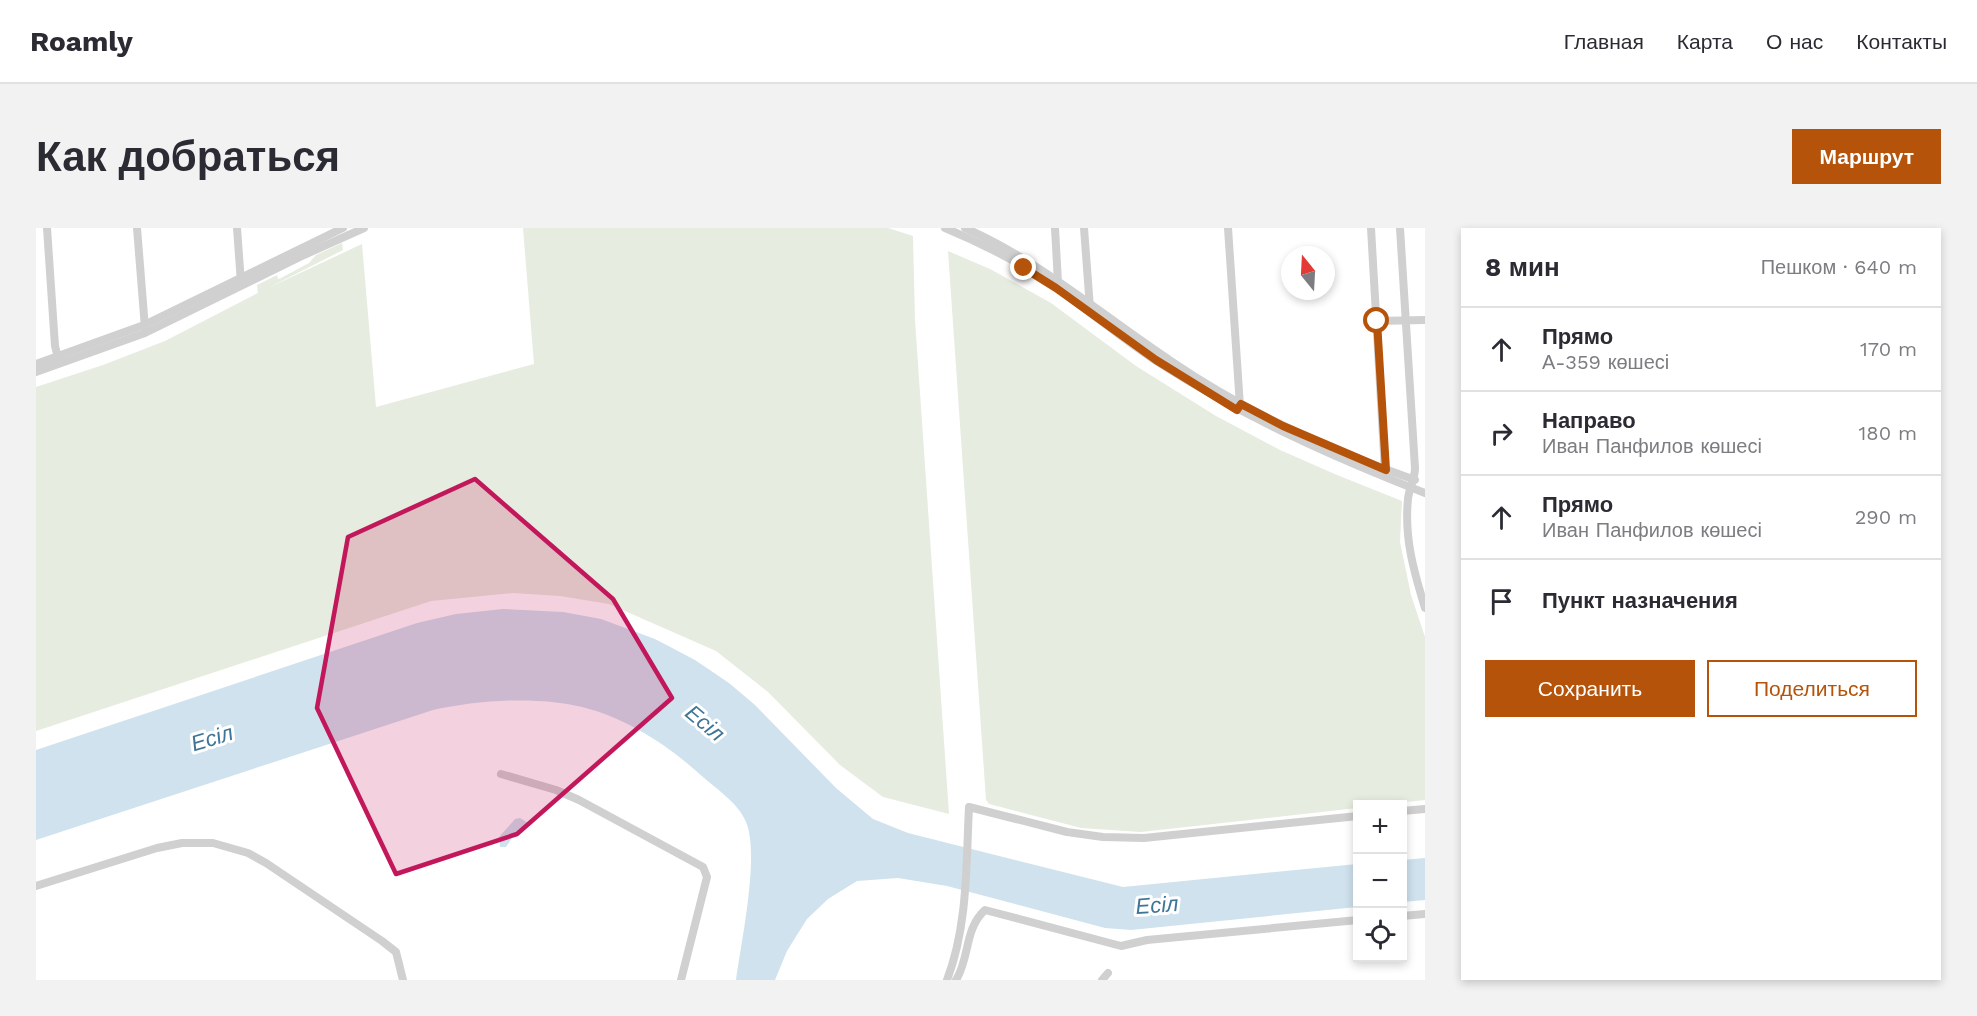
<!DOCTYPE html>
<html lang="ru">
<head>
<meta charset="utf-8">
<style>
	:root { --surface:#fff; --page:#f2f2f3; --text:#2b2b33; --muted:#7c7c81; --line:#e1e1e2; --accent:#b45309 }
	body { margin:0; font-family:"Work Sans",sans-serif; background:var(--page); color:var(--text) }
	.controls { position:absolute; right:18px; bottom:18px; display:grid; overflow:hidden; border-radius:0px; box-shadow:0 3px 9px #0003 }
	.controls button { width:54px; height:54px; display:grid; place-items:center; padding:0; border:0; border-bottom:2px solid var(--line); background:var(--surface); color:var(--text); font:30px sans-serif }
	.compass { position:absolute; left:1245px; top:18px; width:54px; height:54px; border-radius:50%; background:var(--surface); box-shadow:0 3px 9px #0003; rotate:342deg }
	.stop { position:absolute; width:18px; height:18px; margin:-14px; border:4px solid #b45309; border-radius:50%; background:#fff }
	.stop.end { background:#b45309; border-color:#fff; box-shadow:0 2px 6px #0008 }
	.list { margin:0; padding:0; list-style:none }
	h2 { display:flex; justify-content:space-between; align-items:center; height:78px; margin:0; padding:0 24px; font-size:26px }
	h2 small { font-size:20px; font-weight:400; color:var(--muted) }
	.list li { display:grid; grid-template-columns:39px 1fr auto; gap:18px; align-items:center; box-sizing:border-box; height:84px; padding:0 24px; border-top:2px solid var(--line) }
	.list b { display:block; font-size:22px; white-space:nowrap }
	.list p { margin:0; font-size:20px; white-space:nowrap; color:var(--muted) }
	.list em { font-size:20px; font-style:normal; color:var(--muted) }
	.actions { display:flex; gap:12px; padding:18px 24px }
	.actions a { flex:1; padding:14px 0; border:2px solid var(--accent); border-radius:0px; text-align:center; font-size:21px; color:var(--accent) }
	.actions .main { background:var(--accent); color:#fff }
	.icon { flex:none; width:33px; height:33px; fill:none; stroke:currentColor; stroke-width:2; stroke-linecap:round; stroke-linejoin:round }
	.map { position:relative; flex:none; width:1389px; height:752px; overflow:hidden; border-radius:0px }
	header { display:flex; align-items:center; gap:36px; box-sizing:border-box; height:84px; padding:0 30px; background:var(--surface); border-bottom:2px solid var(--line) }
	header strong { font-size:28px }
	nav { display:flex; gap:33px; margin-inline-start:auto; font-size:21px }
	.intro { display:flex; align-items:center; justify-content:space-between; box-sizing:border-box; height:144px; padding:0 36px }
	h1 { margin:0; font-size:42px }
	.button { padding:15px 27px; border-radius:0px; background:var(--accent); color:#fff; font-size:21px; font-weight:700 }
	main { display:flex; gap:36px; padding:0 36px }
	aside { flex:1; background:var(--surface); border-radius:0px; box-shadow:0 3px 9px #0003 }
	.map>svg:first-child { display:block }
	.green { fill:#e6ecdf }
	.water { fill:#cfe2ee }
	.lines { fill:none; stroke-linecap:round; stroke-linejoin:round }
	.minor { stroke:#d0d0d0; stroke-width:8 }
	.route { stroke:#b45309; stroke-width:8 }
	.marked { fill:#c2185b; fill-opacity:0.2; stroke:#c2185b; stroke-width:4.5; stroke-linejoin:round }
	.labels { text-anchor:middle; dominant-baseline:central; stroke-width:6; stroke-linejoin:round; paint-order:stroke }
	.water-label { font-size:22px; font-style:italic; fill:#3f7597; stroke:#fff }
</style>
</head>
<body>
<header>
<strong>Roamly</strong>
<nav><a>Главная</a><a>Карта</a><a>О нас</a><a>Контакты</a></nav>
</header>
<div class="intro"><h1>Как добраться</h1><a class="button">Маршрут</a></div>
<main>
<div class="map">
<svg width="1389" height="752" viewBox="0 0 1389 752">
	<rect width="100%" height="100%" fill="#fff"/>
	<g class="green">
		<polygon points="487,0 852,0 877,8 879,92 913,586 847,569 804,537 732,464 680,423 573,376 524,368 477,365 395,373 0,503 0,159 67,137 129,113 222,65 221,57 241,47 242,51 245,50 273,35 280,27 306,15 307,22 232,60 326,16 340,179 498,136"/>
		<polygon points="912,23 954,41 1015,75 1100,138 1180,188 1244,222 1301,247 1366,273 1364,314 1375,367 1389,409 1389,572 1351,576 1322,576 1321,580 1105,604 1045,600 953,576 950,572"/>
	</g>
	<g class="water">
		<path d="M 467,381 L 527,384 L 565,391 L 619,411 L 659,432 L 693,455 L 719,477 L 800,560 L 837,591 L 872,605 L 1087,659 L 1321,636 L 1321,679 L 1095,702 L 1069,700 L 911,658 L 862,650 L 821,653 L 792,671 L 771,691 L 751,723 L 739,752 L 700,752 C 705,715 724,627 710,594 C 703,576 682,562 667,549 C 633,518 591,490 546,479 C 501,468 442,472 397,482 L 0,612 L 0,522 L 381,395 L 420,386 Z"/>
		<polygon points="484,590 492,595 478,607 470,619 464,619 463,609 479,591"/>
		<polygon points="1389,630 1389,672 1367,674 1367,632"/>
	</g>
	<g class="lines">
		<g class="minor">
			<polyline points="11,0 19,118 23,133"/>
			<polyline points="101,0 109,100"/>
			<polyline points="201,0 205,55"/>
			<path d="M 909,0 C 948,16 986,36 1021,60 C 1054,84 1086,110 1120,133 C 1206,188 1294,228 1389,265"/>
			<path d="M 929,0 C 1004,33 1067,88 1135,133 C 1210,184 1293,222 1379,252"/>
			<polyline points="1019,0 1022,55"/>
			<polyline points="1048,0 1054,80"/>
			<polyline points="1192,0 1204,178"/>
			<polyline points="1335,0 1349,244"/>
			<path d="M 1364,0 L 1379,240 C 1379,251 1373,260 1372,271 C 1368,310 1378,344 1389,380"/>
			<polyline points="1341,93 1389,92"/>
			<polyline points="0,136 108,97 307,0"/>
			<polyline points="0,144 109,105 268,27 328,0"/>
			<polyline points="465,546 520,562 543,572 667,639 671,649 645,752"/>
			<polyline points="1366,583 1389,581"/>
			<polyline points="0,658 121,620 146,615 177,615 212,625 230,635 346,713 360,724 367,752"/>
			<polyline points="1366,688 1389,686"/>
			<path d="M 911,752 C 932,697 930,637 933,579 L 1031,604 L 1067,609 L 1108,610 L 1322,588"/>
			<path d="M 920,752 C 934,730 928,701 949,682 L 1085,718 L 1111,712 L 1322,692"/>
			<polyline points="1066,752 1072,745"/>
		</g>
	</g>
	<g class="lines">
		<polyline class="route" points="988,40 1020,60 1120,132 1201,182 1205,176 1247,198 1350,242 1341,93"/>
	</g>
	<path class="marked" d="M 439,251 L 577,371 L 636,470 L 481,606 L 360,646 L 281,480 L 312,309 Z"/>
	<g class="labels">
		<g class="water-label">
			<text transform="translate(669 495) rotate(40)">Есіл</text>
			<text transform="translate(176 510) rotate(-17)">Есіл</text>
			<text transform="translate(1121 677) rotate(-4)">Есіл</text>
		</g>
	</g>
</svg>
<div class="controls">
<button>+</button>
<button>−</button>
<button><svg class="icon" aria-label="locate" viewBox="0 0 24 24"><circle cx="12" cy="12" r="6"/><path d="M12 2v4M12 18v4M2 12h4M18 12h4"/></svg></button>
</div>
<svg class="compass" viewBox="-18 -18 36 36"><path d="M0-13l5 13h-10z" fill="#e53935"/><path d="M0 13l5-13h-10z" fill="#7c7c81"/></svg>
<div class="stop" style="left:1341px;top:93px"></div>
<div class="stop end" style="left:988px;top:40px"></div>
</div>
<aside>
<h2>8 мин<small>Пешком · 640 m</small></h2>
<ul class="list">
<li><svg class="icon" aria-label="ahead" viewBox="0 0 24 24"><path d="M12 20V5M6 11l6-6 6 6"/></svg><div><b>Прямо</b><p>А-359 көшесі</p></div><em>170 m</em></li>
<li><svg class="icon" aria-label="right" viewBox="0 0 24 24"><path d="M7 20v-9h11M14 6l5 5-5 5"/></svg><div><b>Направо</b><p>Иван Панфилов көшесі</p></div><em>180 m</em></li>
<li><svg class="icon" aria-label="ahead" viewBox="0 0 24 24"><path d="M12 20V5M6 11l6-6 6 6"/></svg><div><b>Прямо</b><p>Иван Панфилов көшесі</p></div><em>290 m</em></li>
<li><svg class="icon" aria-label="arrive" viewBox="0 0 24 24"><path d="M6 21V4h12l-3 4 3 4H6"/></svg><div><b>Пункт назначения</b></div></li>
</ul>
<div class="actions"><a class="main">Сохранить</a><a>Поделиться</a></div>
</aside>
</main>
</body>
</html>
